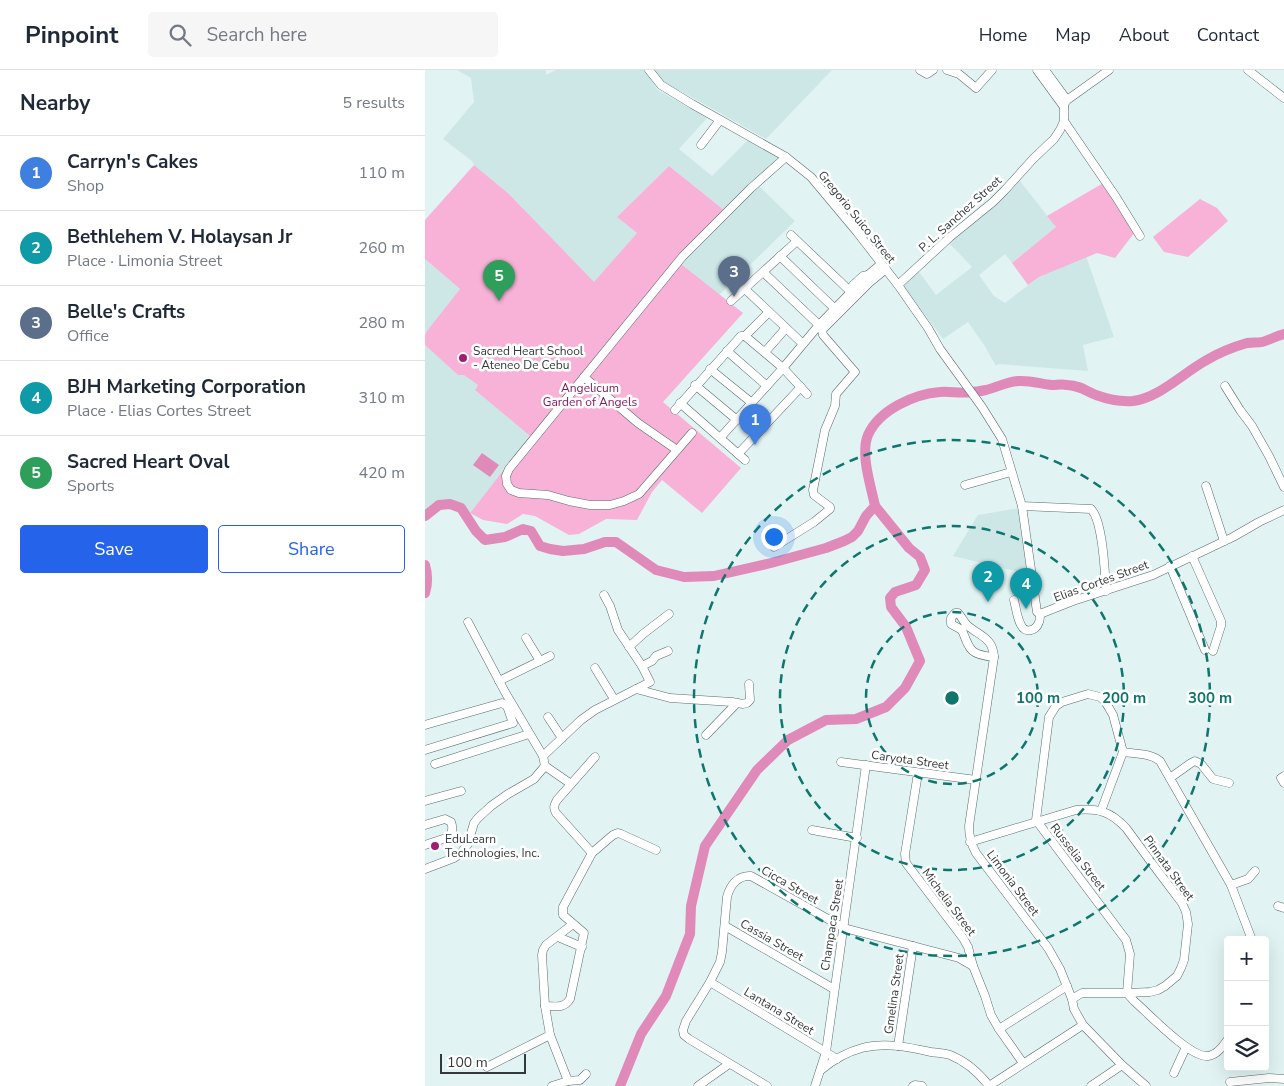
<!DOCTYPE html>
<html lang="en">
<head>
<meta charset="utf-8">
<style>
	:root { --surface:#fff; --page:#f6f6f7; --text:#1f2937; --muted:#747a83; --line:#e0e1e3; --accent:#2563eb }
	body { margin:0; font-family:"Nunito Sans",sans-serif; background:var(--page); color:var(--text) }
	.controls { position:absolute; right:15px; bottom:15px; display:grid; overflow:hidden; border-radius:5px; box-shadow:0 5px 20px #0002 }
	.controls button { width:45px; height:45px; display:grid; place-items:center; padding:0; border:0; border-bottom:1px solid var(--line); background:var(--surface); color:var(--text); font:25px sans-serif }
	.scale { position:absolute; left:15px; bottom:12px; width:86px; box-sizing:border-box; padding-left:5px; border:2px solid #333939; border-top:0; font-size:14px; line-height:18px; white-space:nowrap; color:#333939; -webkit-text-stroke:4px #fff; paint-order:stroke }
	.you { position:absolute; left:348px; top:466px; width:18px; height:18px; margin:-12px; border:4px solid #fff; border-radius:50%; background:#1a73e8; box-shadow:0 0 0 8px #1a73e833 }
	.badge { display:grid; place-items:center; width:32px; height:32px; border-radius:50%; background:var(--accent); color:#fff; font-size:16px; font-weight:700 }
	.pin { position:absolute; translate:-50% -41px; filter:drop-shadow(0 1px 2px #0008) }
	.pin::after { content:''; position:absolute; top:26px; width:18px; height:15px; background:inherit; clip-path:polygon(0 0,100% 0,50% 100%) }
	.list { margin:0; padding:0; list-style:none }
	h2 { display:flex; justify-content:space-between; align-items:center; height:65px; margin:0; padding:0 20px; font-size:21px }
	h2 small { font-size:16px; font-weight:400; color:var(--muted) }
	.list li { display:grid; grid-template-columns:32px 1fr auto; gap:15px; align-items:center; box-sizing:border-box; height:75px; padding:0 20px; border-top:1px solid var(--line) }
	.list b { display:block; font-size:19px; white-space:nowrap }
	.list p { margin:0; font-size:16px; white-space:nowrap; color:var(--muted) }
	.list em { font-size:16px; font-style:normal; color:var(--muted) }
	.actions { display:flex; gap:10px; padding:15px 20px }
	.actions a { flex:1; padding:11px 0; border:1px solid var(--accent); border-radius:5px; text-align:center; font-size:18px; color:var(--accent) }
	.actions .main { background:var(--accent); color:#fff }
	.icon { flex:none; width:28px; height:28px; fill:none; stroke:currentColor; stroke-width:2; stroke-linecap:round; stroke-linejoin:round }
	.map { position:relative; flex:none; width:859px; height:1016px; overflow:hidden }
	header { display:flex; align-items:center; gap:30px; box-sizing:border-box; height:70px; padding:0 25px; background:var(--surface); border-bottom:1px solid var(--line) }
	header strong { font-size:24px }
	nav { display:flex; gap:28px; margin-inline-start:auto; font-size:18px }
	.search { width:350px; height:45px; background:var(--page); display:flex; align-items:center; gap:12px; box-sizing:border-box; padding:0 18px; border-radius:5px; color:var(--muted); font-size:19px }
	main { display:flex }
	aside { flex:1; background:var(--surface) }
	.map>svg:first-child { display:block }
	.built { fill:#cde7e7 }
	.green { fill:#f8b2d7 }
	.water { fill:#e08ab9 }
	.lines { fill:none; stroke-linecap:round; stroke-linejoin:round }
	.river { stroke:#e08ab9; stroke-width:10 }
	.minor-casing { stroke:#5c6c6c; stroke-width:9 }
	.minor { stroke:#fff; stroke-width:8 }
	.ring { fill:none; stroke:#0f766e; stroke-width:2.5; stroke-dasharray:9 6 }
	.poi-dot { fill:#9e1e72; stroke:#fff; stroke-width:2 }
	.labels { text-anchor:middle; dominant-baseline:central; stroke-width:5; stroke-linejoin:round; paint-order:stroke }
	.street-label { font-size:12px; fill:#333939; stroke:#fff }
	.poi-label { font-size:12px; fill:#333939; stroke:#fff; text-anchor:start }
	.park-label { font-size:12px; fill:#7d1859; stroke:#fff }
	.centre { fill:#0f766e; stroke:#fff; stroke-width:2.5 }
	.ring-label { font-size:15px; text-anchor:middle; font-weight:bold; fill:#0f766e; stroke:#fff; stroke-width:5; stroke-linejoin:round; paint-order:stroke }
</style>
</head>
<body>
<header>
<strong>Pinpoint</strong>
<div class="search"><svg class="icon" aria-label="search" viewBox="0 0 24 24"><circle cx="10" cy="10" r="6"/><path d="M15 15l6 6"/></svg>Search here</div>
<nav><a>Home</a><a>Map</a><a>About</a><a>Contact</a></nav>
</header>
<main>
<aside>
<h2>Nearby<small>5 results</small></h2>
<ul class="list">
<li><span class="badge" style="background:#3f7fe0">1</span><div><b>Carryn's Cakes</b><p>Shop</p></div><em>110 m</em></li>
<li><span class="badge" style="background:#0f9aa8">2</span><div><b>Bethlehem V. Holaysan Jr</b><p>Place · Limonia Street</p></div><em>260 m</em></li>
<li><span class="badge" style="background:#5c6f8a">3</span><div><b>Belle's Crafts</b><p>Office</p></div><em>280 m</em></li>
<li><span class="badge" style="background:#0f9aa8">4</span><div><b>BJH Marketing Corporation</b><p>Place · Elias Cortes Street</p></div><em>310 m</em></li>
<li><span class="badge" style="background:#2e9e5b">5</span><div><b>Sacred Heart Oval</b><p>Sports</p></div><em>420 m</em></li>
</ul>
<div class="actions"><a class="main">Save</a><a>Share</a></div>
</aside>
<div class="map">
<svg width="859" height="1016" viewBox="0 0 859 1016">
	<rect width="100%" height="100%" fill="#e1f3f3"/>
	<g class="built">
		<polygon points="32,0 121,0 121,5 131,0 219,0 233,20 282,48 254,79 287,106 323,70 356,87 312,127 299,140 244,96 192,147 212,163 169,213 111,245 50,319 105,366 45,443 26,429 15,433 0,446 0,189 35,219 99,139 84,124 49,95 47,91 18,69 49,32 46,8"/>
		<polygon points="226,0 407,0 341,69 254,20 252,21 238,14"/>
		<polygon points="595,111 631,157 587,193 580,184 554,205 569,226 580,233 614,207 661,186 689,267 658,275 663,301 573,294 571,296 559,275 543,252 518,269 477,214 492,199 511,225 547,197 524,173 577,129"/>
		<polygon points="333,115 370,151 294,225 256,194"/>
		<polygon points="594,438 602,504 528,486 553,445"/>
	</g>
	<g class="green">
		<polygon points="49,95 84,124 169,212 212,163 192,147 244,96 299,140 292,157 256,194 318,243 238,332 316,398 277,443 237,410 227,422 212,450 181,449 154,464 144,465 110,446 98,444 82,454 58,450 45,443 105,366 50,320 53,315 39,305 33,305 0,275 0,265 2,261 35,219 0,189 0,150"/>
		<polygon points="680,112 710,162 690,188 672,183 614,207 603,215 587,193 631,157 622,146"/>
		<polygon points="775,129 792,138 803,151 763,187 739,182 728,167"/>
	</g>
	<polygon class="water" points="57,383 74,395 65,407 48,395"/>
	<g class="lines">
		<g class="river">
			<path d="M 0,446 L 14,435 L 25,434 L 36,438 L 51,461 L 60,470 L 80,467 L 98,459 L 106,461 L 115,476 L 125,479 L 138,481 L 159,479 L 180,472 L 191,472 L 231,500 L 259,507 L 289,506 L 346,493 L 401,478 L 419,471 L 427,467 L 433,461 L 441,446 L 450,436 C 446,416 435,384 443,365 C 454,340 489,324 515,322 C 525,321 535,324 546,322 C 551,322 556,321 561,320 C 572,317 582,312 593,311 C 605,310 616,314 627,315 C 632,315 637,314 642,315 C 656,316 659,320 671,325 C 682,329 695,332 708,331 C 735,327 757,304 780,291 C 793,283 808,277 822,273 C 827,272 833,273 837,272 C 845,270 851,266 859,264"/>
			<path d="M 0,495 C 3,505 3,513 0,523"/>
			<polyline points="195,1016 216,964 241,926 265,864 266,836 280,776 332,700 363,670 401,650 431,649 461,637 480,618 495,591 481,557 466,537 465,528 470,522 491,515 500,500 495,487 484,478 450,436"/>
		</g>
		<g class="minor-casing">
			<g id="minor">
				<polyline points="224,0 236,15 267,34 361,87 386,107 432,162 473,215 503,258 515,279 557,337 577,369 597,436 612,542 615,544"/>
				<polyline points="495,0 502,4 508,0"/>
				<polyline points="522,0 534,4 551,18 567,0"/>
				<polyline points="612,0 639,37"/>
				<polyline points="620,0 642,30"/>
				<polyline points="823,0 859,28"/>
				<polyline points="639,51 691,127 715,166"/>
				<polyline points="276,75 295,50"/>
				<polyline points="366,165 426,222"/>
				<polyline points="355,186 409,238"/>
				<polyline points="338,202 394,255"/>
				<polyline points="473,215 525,167 568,132 580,120 608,89 629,69 635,60 639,51 639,34 642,30 684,0"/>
				<polyline points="320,219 378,274"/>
				<polyline points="428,220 428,215 438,206 443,205"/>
				<polyline points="306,231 372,171"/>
				<polyline points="320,266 358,298 382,324"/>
				<polyline points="302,281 342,316"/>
				<polyline points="340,282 361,258"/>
				<polyline points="285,299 327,333"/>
				<polyline points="159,307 213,353 252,380"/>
				<polyline points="270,315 312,350"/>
				<polyline points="800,316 815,340 827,356 844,386 859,417"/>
				<polyline points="255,333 320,390"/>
				<polyline points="250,340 316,266 320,266 344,242"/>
				<polyline points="267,363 214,424 199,431 185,435 165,435 144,431 123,425 94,423 86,420 82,414 81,406 84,399 258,186 326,118 361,87"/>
				<polyline points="295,368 358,298 394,255 428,220 432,221 442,211 443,205 456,194"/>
				<polyline points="313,384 376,317"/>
				<polyline points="540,415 586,402"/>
				<polyline points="781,416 799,471"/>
				<path d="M 597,436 L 666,439 C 678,451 680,503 681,521"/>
				<polyline points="349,477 389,452 405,439 405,437 389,425 388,420 400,360 410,336 411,324 430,302 398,265 397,260 444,213 461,199"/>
				<polyline points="767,486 796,551 796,556 788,581"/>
				<polyline points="745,496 780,580"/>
				<path d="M 589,530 C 591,538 592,548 596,555 C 600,564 611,561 614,552 C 615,550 615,547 615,544"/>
				<polyline points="615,544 648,531 728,505 808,467 834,452 859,440"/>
				<polyline points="43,552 80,622 118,686 120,696 146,714"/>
				<path d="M 537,560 L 526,554 L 526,548 L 530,543 L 533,543 C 537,547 539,553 543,556 C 555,566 568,568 569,587 L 544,756 C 544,767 546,774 551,783 L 623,878 L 635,899 L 647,929 L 649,939 L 658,955 L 697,995 L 721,1016"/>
				<path d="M 537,560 C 545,581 546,585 569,587"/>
				<polyline points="101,568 115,591"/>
				<polyline points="204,577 218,564 244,544"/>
				<polyline points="217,596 227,591 231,586 243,581"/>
				<polyline points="170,598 189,629"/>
				<polyline points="74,611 125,586"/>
				<polyline points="211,619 245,628 307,632 318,634 322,633 325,630 324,614"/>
				<polyline points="123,647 137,668"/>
				<polyline points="0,655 77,633 82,636 88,653 0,680"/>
				<polyline points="281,665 312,633"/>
				<path d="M 698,682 C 711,684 725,683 735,691 L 806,815 L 827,870"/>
				<polyline points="118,686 156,650 170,640 225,612 217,596 193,560 185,536 179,525"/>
				<polyline points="416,692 551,710"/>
				<polyline points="10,694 104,664"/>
				<polyline points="493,703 480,784 481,793 538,868 543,877 548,896 560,926 566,945 574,959 598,993"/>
				<polyline points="859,706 856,708 859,713"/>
				<polyline points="745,708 766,693 770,691 776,694 788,709 804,713"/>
				<polyline points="0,731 36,721"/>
				<path d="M 676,741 L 698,682 L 688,645 L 684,638 L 679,630 L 675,627 L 663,624 L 637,632 L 631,636 L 624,647 L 611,750 L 701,870 L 705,884 L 702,923 L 709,931 C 723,943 765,988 783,986 C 792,985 798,976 803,969"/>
				<path d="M 0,755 L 20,749 L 26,752 C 28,757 28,762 24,767 L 0,775"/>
				<polyline points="387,760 432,768"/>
				<path d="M 545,772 L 651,740 C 674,738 686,742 701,758 L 729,796 L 757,833 L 761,842 L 763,854 L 759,890 L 756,898 L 752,906 L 740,916 L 733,920 L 725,922 L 702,923 L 657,923 L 647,929"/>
				<path d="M 167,783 L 131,743 C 128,738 129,735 132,730 L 170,687"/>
				<polyline points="0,799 29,788 36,783 43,774 49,753 53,748 66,736 83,724 109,709 120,696"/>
				<polyline points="806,815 823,809 830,801"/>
				<polyline points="853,836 859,838"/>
				<polyline points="300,856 409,919"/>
				<polyline points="133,867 157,877"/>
				<polyline points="285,912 412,989"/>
				<path d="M 120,936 C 130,936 139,939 145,929 L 159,863 L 138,845 L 138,837 L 167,783 L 188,765 L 193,763 L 196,764 L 231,780"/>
				<polyline points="574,959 642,916"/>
				<polyline points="473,976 488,876"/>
				<polyline points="62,997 125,965"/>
				<path d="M 396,1000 C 408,990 422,982 437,978 C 460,972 483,977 506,982 C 512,983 519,983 525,985 C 540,991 554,1003 564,1016"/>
				<polyline points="749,1003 761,977"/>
				<polyline points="143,1011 125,965 120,936 117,885 118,880 121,875 148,854"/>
				<polyline points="805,1012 844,1008 859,1009"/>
				<polyline points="127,1016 143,1011 155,1010 161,1004"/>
				<polyline points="273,1016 304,994"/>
				<path d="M 342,1016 L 264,969 L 259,965 L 258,960 L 261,951 L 285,912 L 295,892 L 297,882 L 302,827 C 305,815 313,805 326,806 L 419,858 L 534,888 L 548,896"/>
				<polyline points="390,1016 401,982 441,695"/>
				<polyline points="488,1016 490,1015 497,1016"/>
				<polyline points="564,1016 658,955"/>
				<polyline points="666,1016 697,995"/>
			</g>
		</g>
		<use href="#minor" class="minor"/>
	</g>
	<g class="ring">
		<circle cx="527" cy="628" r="86"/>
		<circle cx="527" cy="628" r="172"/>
		<circle cx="527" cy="628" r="258"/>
	</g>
	<g class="poi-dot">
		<circle cx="38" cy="288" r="5"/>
		<circle cx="10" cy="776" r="5"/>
	</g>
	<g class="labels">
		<g class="street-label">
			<text transform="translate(535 144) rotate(-42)">P. L. Sanchez Street</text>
			<text transform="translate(432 147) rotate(51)">Gregorio Suico Street</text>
			<text transform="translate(676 511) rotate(-20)">Elias Cortes Street</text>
			<text transform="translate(485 690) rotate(8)">Caryota Street</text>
			<text transform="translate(653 787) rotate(52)">Russelia Street</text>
			<text transform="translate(744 798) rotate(54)">Pinnata Street</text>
			<text transform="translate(588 813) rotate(53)">Limonia Street</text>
			<text transform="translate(365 815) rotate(30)">Cicca Street</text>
			<text transform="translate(524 832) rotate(53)">Michelia Street</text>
			<text transform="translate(407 855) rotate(-81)">Champaca Street</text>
			<text transform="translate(347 870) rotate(30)">Cassia Street</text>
			<text transform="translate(469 924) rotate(-82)">Gmelina Street</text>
			<text transform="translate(354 941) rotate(31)">Lantana Street</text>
		</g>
		<g class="poi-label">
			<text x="48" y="281">Sacred Heart School<tspan x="48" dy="14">- Ateneo De Cebu</tspan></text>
			<text x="20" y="769">EduLearn<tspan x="20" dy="14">Technologies, Inc.</tspan></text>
		</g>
		<g class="park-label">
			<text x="165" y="318">Angelicum<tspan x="165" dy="14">Garden of Angels</tspan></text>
		</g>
	</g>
	<circle cx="527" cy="628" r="8" class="centre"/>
	<g class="ring-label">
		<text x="613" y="633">100 m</text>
		<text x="699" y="633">200 m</text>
		<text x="785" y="633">300 m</text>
	</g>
</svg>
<div class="controls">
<button>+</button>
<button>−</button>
<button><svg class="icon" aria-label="layers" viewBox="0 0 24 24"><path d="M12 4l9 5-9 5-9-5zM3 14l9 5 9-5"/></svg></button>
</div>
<div class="scale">100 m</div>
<div class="you"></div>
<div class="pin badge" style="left:330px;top:375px;background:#3f7fe0">1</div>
<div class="pin badge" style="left:563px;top:532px;background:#0f9aa8">2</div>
<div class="pin badge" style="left:309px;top:227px;background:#5c6f8a">3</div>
<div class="pin badge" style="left:601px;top:539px;background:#0f9aa8">4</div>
<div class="pin badge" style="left:74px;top:231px;background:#2e9e5b">5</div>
</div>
</main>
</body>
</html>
